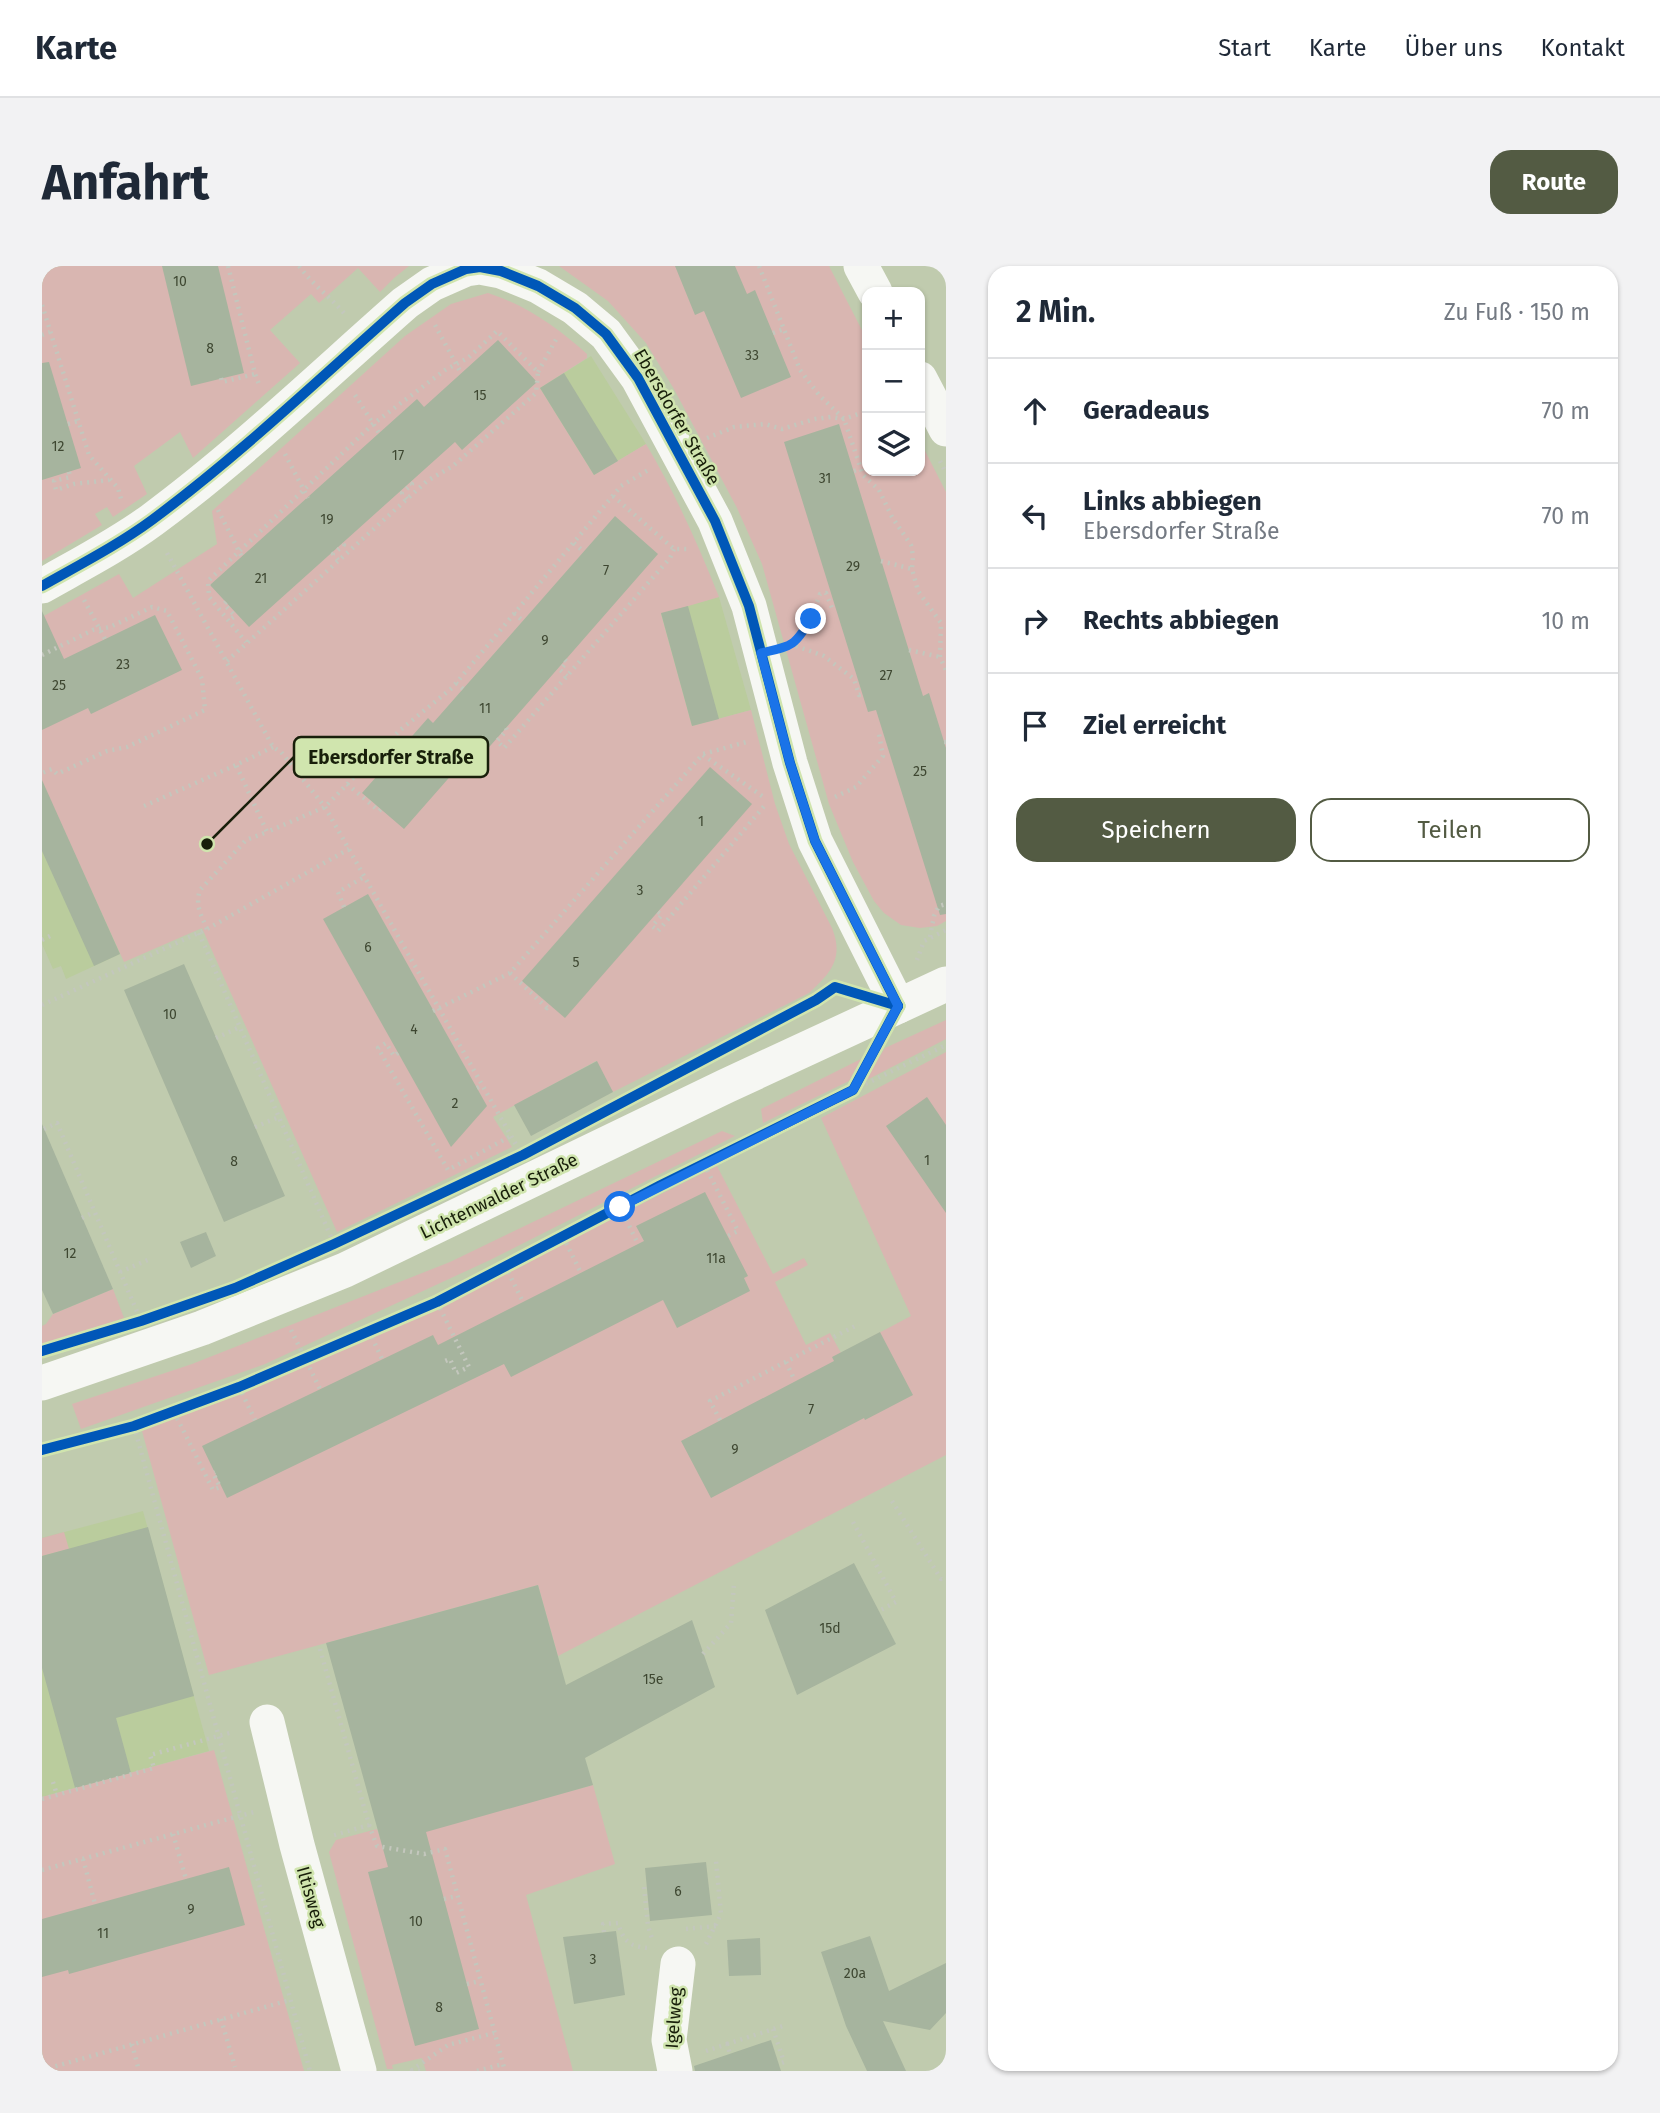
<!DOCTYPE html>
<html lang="de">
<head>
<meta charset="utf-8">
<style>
	:root { --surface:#fff; --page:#f2f2f3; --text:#1f2937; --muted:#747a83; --line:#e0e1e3; --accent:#535b43 }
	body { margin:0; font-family:"Fira Sans",sans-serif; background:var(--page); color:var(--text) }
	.controls { position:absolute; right:21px; top:21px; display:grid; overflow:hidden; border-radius:14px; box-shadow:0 2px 5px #0004 }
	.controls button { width:63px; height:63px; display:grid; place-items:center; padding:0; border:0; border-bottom:2px solid var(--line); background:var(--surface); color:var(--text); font:35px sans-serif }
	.stop { position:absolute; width:21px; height:21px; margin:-16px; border:5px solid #1a73e8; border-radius:50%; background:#fff }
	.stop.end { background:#1a73e8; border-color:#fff; box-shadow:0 2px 7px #0008 }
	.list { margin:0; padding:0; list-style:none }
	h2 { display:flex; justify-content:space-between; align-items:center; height:91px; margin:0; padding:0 28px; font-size:30px }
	h2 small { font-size:23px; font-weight:400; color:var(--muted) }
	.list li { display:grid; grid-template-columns:46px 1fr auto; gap:21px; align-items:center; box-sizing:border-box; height:105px; padding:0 28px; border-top:2px solid var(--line) }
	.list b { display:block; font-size:26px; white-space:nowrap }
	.list p { margin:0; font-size:23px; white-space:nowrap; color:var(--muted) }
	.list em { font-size:23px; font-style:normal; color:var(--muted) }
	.actions { display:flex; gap:14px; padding:21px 28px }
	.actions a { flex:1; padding:16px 0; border:2px solid var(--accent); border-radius:21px; text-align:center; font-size:24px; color:var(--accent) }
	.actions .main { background:var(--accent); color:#fff }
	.icon { flex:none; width:38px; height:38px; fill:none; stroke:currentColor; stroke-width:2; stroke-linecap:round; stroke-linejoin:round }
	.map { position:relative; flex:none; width:904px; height:1805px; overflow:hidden; border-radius:21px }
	header { display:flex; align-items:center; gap:42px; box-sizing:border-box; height:98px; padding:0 35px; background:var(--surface); border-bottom:2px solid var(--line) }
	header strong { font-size:33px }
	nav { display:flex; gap:38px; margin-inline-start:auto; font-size:24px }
	.intro { display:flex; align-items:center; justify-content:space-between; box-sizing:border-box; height:168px; padding:0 42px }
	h1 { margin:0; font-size:49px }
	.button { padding:18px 32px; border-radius:21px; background:var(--accent); color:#fff; font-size:24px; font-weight:700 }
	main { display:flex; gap:42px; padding:0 42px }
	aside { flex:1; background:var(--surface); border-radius:21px; box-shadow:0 2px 5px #0004 }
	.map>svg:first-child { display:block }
	.built { fill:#bacc9d }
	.green { fill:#d9b6b1 }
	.building { fill:#a6b49e }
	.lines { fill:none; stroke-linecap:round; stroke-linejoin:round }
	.path { stroke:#c3c7bd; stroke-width:4.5; stroke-dasharray:2 5; stroke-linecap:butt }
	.minor { stroke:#f6f7f3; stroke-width:35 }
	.cycleway-casing { stroke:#d0e5ae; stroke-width:15 }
	.cycleway { stroke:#0057b8; stroke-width:10 }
	.route { stroke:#1a73e8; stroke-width:9 }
	.labels { text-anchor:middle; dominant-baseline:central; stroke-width:5; stroke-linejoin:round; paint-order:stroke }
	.number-label { font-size:14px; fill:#3e4731 }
	.street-label { font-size:18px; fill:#181f0a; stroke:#d0e5ae }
	.leader { fill:none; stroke:#181f0a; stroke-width:2.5 }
	.callout-dot { fill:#181f0a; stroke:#d0e5ae; stroke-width:2.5 }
	.callout { fill:#d0e5ae; stroke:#181f0a; stroke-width:2.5 }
	.callout-label { font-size:19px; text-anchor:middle; font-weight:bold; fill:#181f0a }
</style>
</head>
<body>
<header>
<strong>Karte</strong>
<nav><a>Start</a><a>Karte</a><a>Über uns</a><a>Kontakt</a></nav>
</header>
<div class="intro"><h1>Anfahrt</h1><a class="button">Route</a></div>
<main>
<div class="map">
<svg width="904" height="1805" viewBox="0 0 904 1805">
	<rect width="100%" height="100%" fill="#c0cbae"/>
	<g class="built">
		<polygon points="549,90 604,178 552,209 498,122"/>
		<polygon points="677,331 709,444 650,460 619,347"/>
		<polygon points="10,538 78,688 24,713 19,700 11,703 0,678 0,542"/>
		<polygon points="101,1245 167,1485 0,1531 0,1272"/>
	</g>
	<g class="green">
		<polygon points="0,0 367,0 352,12 338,26 316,2 277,37 269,28 228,64 258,97 151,192 138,166 92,200 105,228 71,251 65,241 53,248 60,259 0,295"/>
		<polygon points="517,0 787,0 825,74 825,205 878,205 878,175 904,226 904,655 895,660 878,662 859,659 842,647 832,635 811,596 787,538 720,298 695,242 632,123 604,77 566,35"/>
		<path d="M 446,27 C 484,39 516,62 545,88 L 545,92 L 498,122 L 552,209 L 604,178 C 633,227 656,278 677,331 L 619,348 L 650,460 L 709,444 L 733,538 L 747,578 L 790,662 C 802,692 789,707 767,727 L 571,826 L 554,795 L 451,851 L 470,881 L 295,966 L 160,662 L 82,696 L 10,538 L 0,542 L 0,351 L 77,308 L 91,332 L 175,278 L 170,245 L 363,70 L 409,38 Z"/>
		<polygon points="904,754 904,773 821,816 843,782"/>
		<polygon points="904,786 904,1189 516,1390 496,1319 167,1409 100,1165 123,1154 205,1124 373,1052 675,900 731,1008 762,992 766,999 733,1016 764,1079 788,1067 799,1087 869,1050 779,852"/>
		<polygon points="819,793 807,815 721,857 719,843"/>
		<polygon points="680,865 693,870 448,994 223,1098 39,1163 30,1138 150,1098 408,996"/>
		<polygon points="71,1023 82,1052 0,1079 0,1060 4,1058 11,1048"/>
		<polygon points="22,1266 27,1283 0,1290 0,1272"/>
		<polygon points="172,1484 262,1805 0,1805 0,1531"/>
		<polygon points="551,1519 573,1598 484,1629 531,1805 384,1805 380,1792 350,1799 351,1803 345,1803 287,1586 294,1574 335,1563 340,1577"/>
	</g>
	<g class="building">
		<polygon points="120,0 176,0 202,107 149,120"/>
		<polygon points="633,0 693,0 705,28 713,24 749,111 699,132 662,45 653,49"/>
		<polygon points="456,74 495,116 420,184 413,176 207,361 168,319 375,133 382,141"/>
		<polygon points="7,96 39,202 0,214 0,97"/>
		<polygon points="522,107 576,195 552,209 498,122"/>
		<polygon points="797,158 881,430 887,427 904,482 904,648 898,649 834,444 826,446 742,176"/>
		<polygon points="573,250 616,288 435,495 427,489 362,563 320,527 386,452 391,457"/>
		<polygon points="646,340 677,453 650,460 619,347"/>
		<polygon points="0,345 22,393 113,349 140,404 49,448 46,442 0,464"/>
		<polygon points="668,501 710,538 523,752 480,715"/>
		<polygon points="0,514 78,688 52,700 0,585"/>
		<polygon points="326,628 445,840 409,881 281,653"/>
		<polygon points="142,698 243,930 182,956 82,724"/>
		<polygon points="555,795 571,826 489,870 472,839"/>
		<polygon points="885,831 904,859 904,947 844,860"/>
		<polygon points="0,858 71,1023 11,1048 0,1024"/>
		<polygon points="663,926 706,1010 702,1012 708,1025 635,1062 621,1034 469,1111 462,1098 185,1232 160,1180 391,1069 396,1079 481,1036 602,975 594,960"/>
		<polygon points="164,966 174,990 149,1002 138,976"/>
		<polygon points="838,1066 871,1129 823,1154 822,1152 669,1232 639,1175 792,1095 790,1091"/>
		<polygon points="106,1261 152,1430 74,1452 89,1507 33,1522 0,1402 0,1290"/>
		<polygon points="812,1297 854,1378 755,1429 723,1344"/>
		<polygon points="496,1319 524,1419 650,1354 673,1421 543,1492 551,1519 384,1566 437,1763 373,1780 326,1606 346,1601 284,1377"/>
		<polygon points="664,1596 670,1649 608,1655 603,1602"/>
		<polygon points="187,1601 203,1659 27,1708 26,1704 0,1711 0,1653"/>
		<polygon points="574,1665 583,1729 532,1738 521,1671"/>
		<polygon points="828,1670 847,1725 904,1697 904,1747 888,1764 841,1755 864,1805 825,1805 804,1760 779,1686"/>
		<polygon points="718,1672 719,1709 687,1710 685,1674"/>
		<polygon points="729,1774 739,1805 653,1805 652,1800"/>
	</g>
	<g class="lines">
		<g class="path">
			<polyline points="186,0 213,108 218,121"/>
			<path d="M 257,0 C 270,18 287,30 302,47"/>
			<polyline points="717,0 758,104 777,129 802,153 821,209 837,224 850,251 869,279 871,290 870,303 876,325 899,357 898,391 904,404"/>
			<polyline points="0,39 47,189 76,222 79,233"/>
			<polyline points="393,59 419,107"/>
			<polyline points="731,67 742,63"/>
			<polyline points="0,69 8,66"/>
			<polyline points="496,106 516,70"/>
			<polyline points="179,112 180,116 213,108"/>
			<polyline points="313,129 337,167"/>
			<polyline points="26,158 36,155"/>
			<polyline points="665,172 692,161 723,158 740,163 773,153 789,151 802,153 825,145"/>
			<polyline points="243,188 266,232"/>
			<polyline points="898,195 904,207"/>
			<polyline points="812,205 819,203"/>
			<polyline points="27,206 28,211 12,215 14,224 32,218 67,214"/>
			<polyline points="571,230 632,283 648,283"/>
			<polyline points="365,233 360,227 370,218 368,217"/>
			<polyline points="176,244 200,291"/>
			<polyline points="532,277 542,286"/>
			<polyline points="125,287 231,481 239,486 283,541 477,884"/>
			<polyline points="296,294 291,288 302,279 300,277"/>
			<polyline points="839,295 870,303"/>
			<polyline points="42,334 63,373"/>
			<polyline points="184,336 182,338 193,350 186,355"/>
			<polyline points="472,347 481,355"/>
			<polyline points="751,378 769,353 778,328 784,327 790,342 793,341"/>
			<polyline points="754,380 782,390 812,413 817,429 820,428"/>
			<polyline points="867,384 898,391"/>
			<polyline points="0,389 51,364 68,361 110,341 125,345 160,413 163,444 85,481 65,485 15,508 10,503 0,507"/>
			<polyline points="523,394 525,396 518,404 525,410"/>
			<polyline points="185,395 385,215 411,200 494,127 496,106 455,65 426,92 403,104 331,158 166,315 167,331 204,376"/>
			<polyline points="414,417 421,423"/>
			<polyline points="464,462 465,464 455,475 462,482 628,292 632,283"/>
			<polyline points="902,476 904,476"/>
			<polyline points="342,480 353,490"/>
			<polyline points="231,481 194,499 225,566 283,541 357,465 410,422 579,220 608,203"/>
			<polyline points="661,489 723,532"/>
			<polyline points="305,518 337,545 339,543"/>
			<polyline points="793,531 814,521 841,490 837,468 841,467"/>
			<polyline points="102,540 194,499"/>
			<polyline points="302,641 296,626 322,611"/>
			<polyline points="616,646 620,649 610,660 616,665 724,538"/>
			<path d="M 165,663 C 159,649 153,639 158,624 L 204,574 L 225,566"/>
			<polyline points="157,667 289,971"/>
			<polyline points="888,671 892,650 897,640 904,638"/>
			<polyline points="0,674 8,670"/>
			<polyline points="875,694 882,675 904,664"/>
			<polyline points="468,707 505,742 507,739"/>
			<polyline points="0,739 165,663 307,583"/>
			<polyline points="391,745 468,707 661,488 708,475"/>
			<polyline points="174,772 198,761"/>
			<polyline points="356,787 352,790 344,777 336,782 406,904 469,870"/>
			<polyline points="435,822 441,819"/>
			<polyline points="811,824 904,779"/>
			<polyline points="213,861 237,851"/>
			<polyline points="2,863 15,857 96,1048"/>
			<polyline points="662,898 696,965 686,970"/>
			<polyline points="578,941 596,978"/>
			<polyline points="40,952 52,946"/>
			<polyline points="521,971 539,1007"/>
			<polyline points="463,1000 481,1036"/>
			<polyline points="78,1006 108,993"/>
			<polyline points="395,1036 427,1101 414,1107 408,1093 403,1095"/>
			<polyline points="249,1064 278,1123"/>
			<polyline points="327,1065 340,1093"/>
			<polyline points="744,1096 753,1115"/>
			<polyline points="197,1121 213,1154"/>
			<polyline points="132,1146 171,1224 178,1221 171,1207 173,1206"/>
			<polyline points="678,1154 668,1135 817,1058"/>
			<polyline points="92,1160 268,1805"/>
			<polyline points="850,1235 899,1313 904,1311"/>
			<polyline points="811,1256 854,1336 837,1345"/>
			<polyline points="278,1383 327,1559 289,1570"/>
			<polyline points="661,1388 689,1357 692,1317"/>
			<polyline points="11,1516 15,1529"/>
			<polyline points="0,1533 112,1502 108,1489 191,1466"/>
			<polyline points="327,1559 335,1580 382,1588 403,1583 463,1805"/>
			<polyline points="131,1568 144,1613"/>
			<polyline points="41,1593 53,1638"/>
			<polyline points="0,1604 212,1546"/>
			<polyline points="602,1621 606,1660 611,1675"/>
			<polyline points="402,1633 415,1630"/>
			<polyline points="644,1663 674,1660"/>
			<path d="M 562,1666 L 561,1658 L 576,1657 C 581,1675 588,1681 607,1682"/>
			<polyline points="664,1678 679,1648 674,1595"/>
			<polyline points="425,1718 438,1715"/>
			<polyline points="179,1753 193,1801"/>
			<polyline points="731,1763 742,1796 737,1798"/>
			<polyline points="90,1778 97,1805"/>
			<polyline points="685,1778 744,1759"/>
			<polyline points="664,1785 685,1778 688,1788"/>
			<polyline points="0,1804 248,1734"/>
			<polyline points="378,1805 370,1804 406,1779 452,1767"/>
			<polyline points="435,1805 461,1798"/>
		</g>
		<g class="minor">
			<polyline points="819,0 833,26"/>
			<polyline points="878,113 904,163"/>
			<path d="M 0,320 C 37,299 76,279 110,254 C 199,188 280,110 363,37 L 390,18 L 424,3 L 438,1 L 459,5 L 496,20 L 533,42 L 564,68 L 596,112 L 673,255 L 707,340 L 748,497 L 773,575 L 856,740"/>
			<polyline points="0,1117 160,1062 303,1004 684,820 904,718"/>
			<polyline points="225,1456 255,1579 317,1805"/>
			<polyline points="633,1805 627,1774 636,1698"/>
		</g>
		<g class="cycleway-casing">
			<g id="cycleway">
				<path d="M 0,320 C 37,299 76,279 110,254 C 199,188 280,110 363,37 L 390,18 L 424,3 L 438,1 L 459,5 L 496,20 L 533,42 L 564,68 L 596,112 L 673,255 L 707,340 L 748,497 L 773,575 L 856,740"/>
				<polyline points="0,1085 99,1055 193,1022 292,978 481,889 774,734 793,721 856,740"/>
				<polyline points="0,1184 92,1160 197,1121 395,1036 617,920 811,824 856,740"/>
			</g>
		</g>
		<use href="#cycleway" class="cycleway"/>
	</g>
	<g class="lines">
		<path class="route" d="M 578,941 L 811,824 L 856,740 L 773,575 L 748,497 L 719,387 C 750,380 752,381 769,353"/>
	</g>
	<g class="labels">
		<g class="number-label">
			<text x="138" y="15">10</text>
			<text x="168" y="82">8</text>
			<text x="710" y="89">33</text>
			<text x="438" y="129">15</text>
			<text x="16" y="180">12</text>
			<text x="356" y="189">17</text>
			<text x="783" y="212">31</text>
			<text x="285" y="253">19</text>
			<text x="811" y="300">29</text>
			<text x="564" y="304">7</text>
			<text x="219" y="312">21</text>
			<text x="503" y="374">9</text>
			<text x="81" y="398">23</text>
			<text x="844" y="409">27</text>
			<text x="17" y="419">25</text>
			<text x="443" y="442">11</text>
			<text x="878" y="505">25</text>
			<text x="659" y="555">1</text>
			<text x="598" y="624">3</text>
			<text x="326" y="681">6</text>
			<text x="534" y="696">5</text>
			<text x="128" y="748">10</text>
			<text x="372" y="763">4</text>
			<text x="413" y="837">2</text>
			<text x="885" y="894">1</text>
			<text x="192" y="895">8</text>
			<text x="28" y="987">12</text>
			<text x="674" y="992">11a</text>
			<text x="769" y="1143">7</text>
			<text x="693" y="1183">9</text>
			<text x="788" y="1362">15d</text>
			<text x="611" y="1413">15e</text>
			<text x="636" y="1625">6</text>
			<text x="149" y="1643">9</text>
			<text x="374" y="1655">10</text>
			<text x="61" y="1667">11</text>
			<text x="551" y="1693">3</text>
			<text x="813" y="1707">20a</text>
			<text x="397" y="1741">8</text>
		</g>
		<g class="street-label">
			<text transform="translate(635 151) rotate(60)">Ebersdorfer Straße</text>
			<text transform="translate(457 930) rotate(-26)">Lichtenwalder Straße</text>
			<text transform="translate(269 1631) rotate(74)">Iltisweg</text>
			<text transform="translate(632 1752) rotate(-86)">Igelweg</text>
		</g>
	</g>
	<path class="leader" d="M165 578L252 491"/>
	<circle class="callout-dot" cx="165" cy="578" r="7"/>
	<rect class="callout" x="252" y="471" width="194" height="40" rx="7"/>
	<g class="callout-label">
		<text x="349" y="498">Ebersdorfer Straße</text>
	</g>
</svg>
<div class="controls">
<button>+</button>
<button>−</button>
<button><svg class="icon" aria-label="layers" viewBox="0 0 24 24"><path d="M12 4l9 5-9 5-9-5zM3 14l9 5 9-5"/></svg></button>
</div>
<div class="stop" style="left:578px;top:941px"></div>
<div class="stop end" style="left:769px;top:353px"></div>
</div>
<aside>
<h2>2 Min.<small>Zu Fuß · 150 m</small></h2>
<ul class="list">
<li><svg class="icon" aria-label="ahead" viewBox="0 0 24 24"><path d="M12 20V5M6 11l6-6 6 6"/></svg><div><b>Geradeaus</b></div><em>70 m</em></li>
<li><svg class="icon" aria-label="left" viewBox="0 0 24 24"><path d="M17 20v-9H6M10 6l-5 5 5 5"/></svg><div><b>Links abbiegen</b><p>Ebersdorfer Straße</p></div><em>70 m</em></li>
<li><svg class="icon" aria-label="right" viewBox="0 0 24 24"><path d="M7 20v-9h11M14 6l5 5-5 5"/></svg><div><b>Rechts abbiegen</b></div><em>10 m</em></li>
<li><svg class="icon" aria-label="arrive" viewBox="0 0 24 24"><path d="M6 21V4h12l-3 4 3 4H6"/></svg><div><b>Ziel erreicht</b></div></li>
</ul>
<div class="actions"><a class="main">Speichern</a><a>Teilen</a></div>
</aside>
</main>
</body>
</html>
